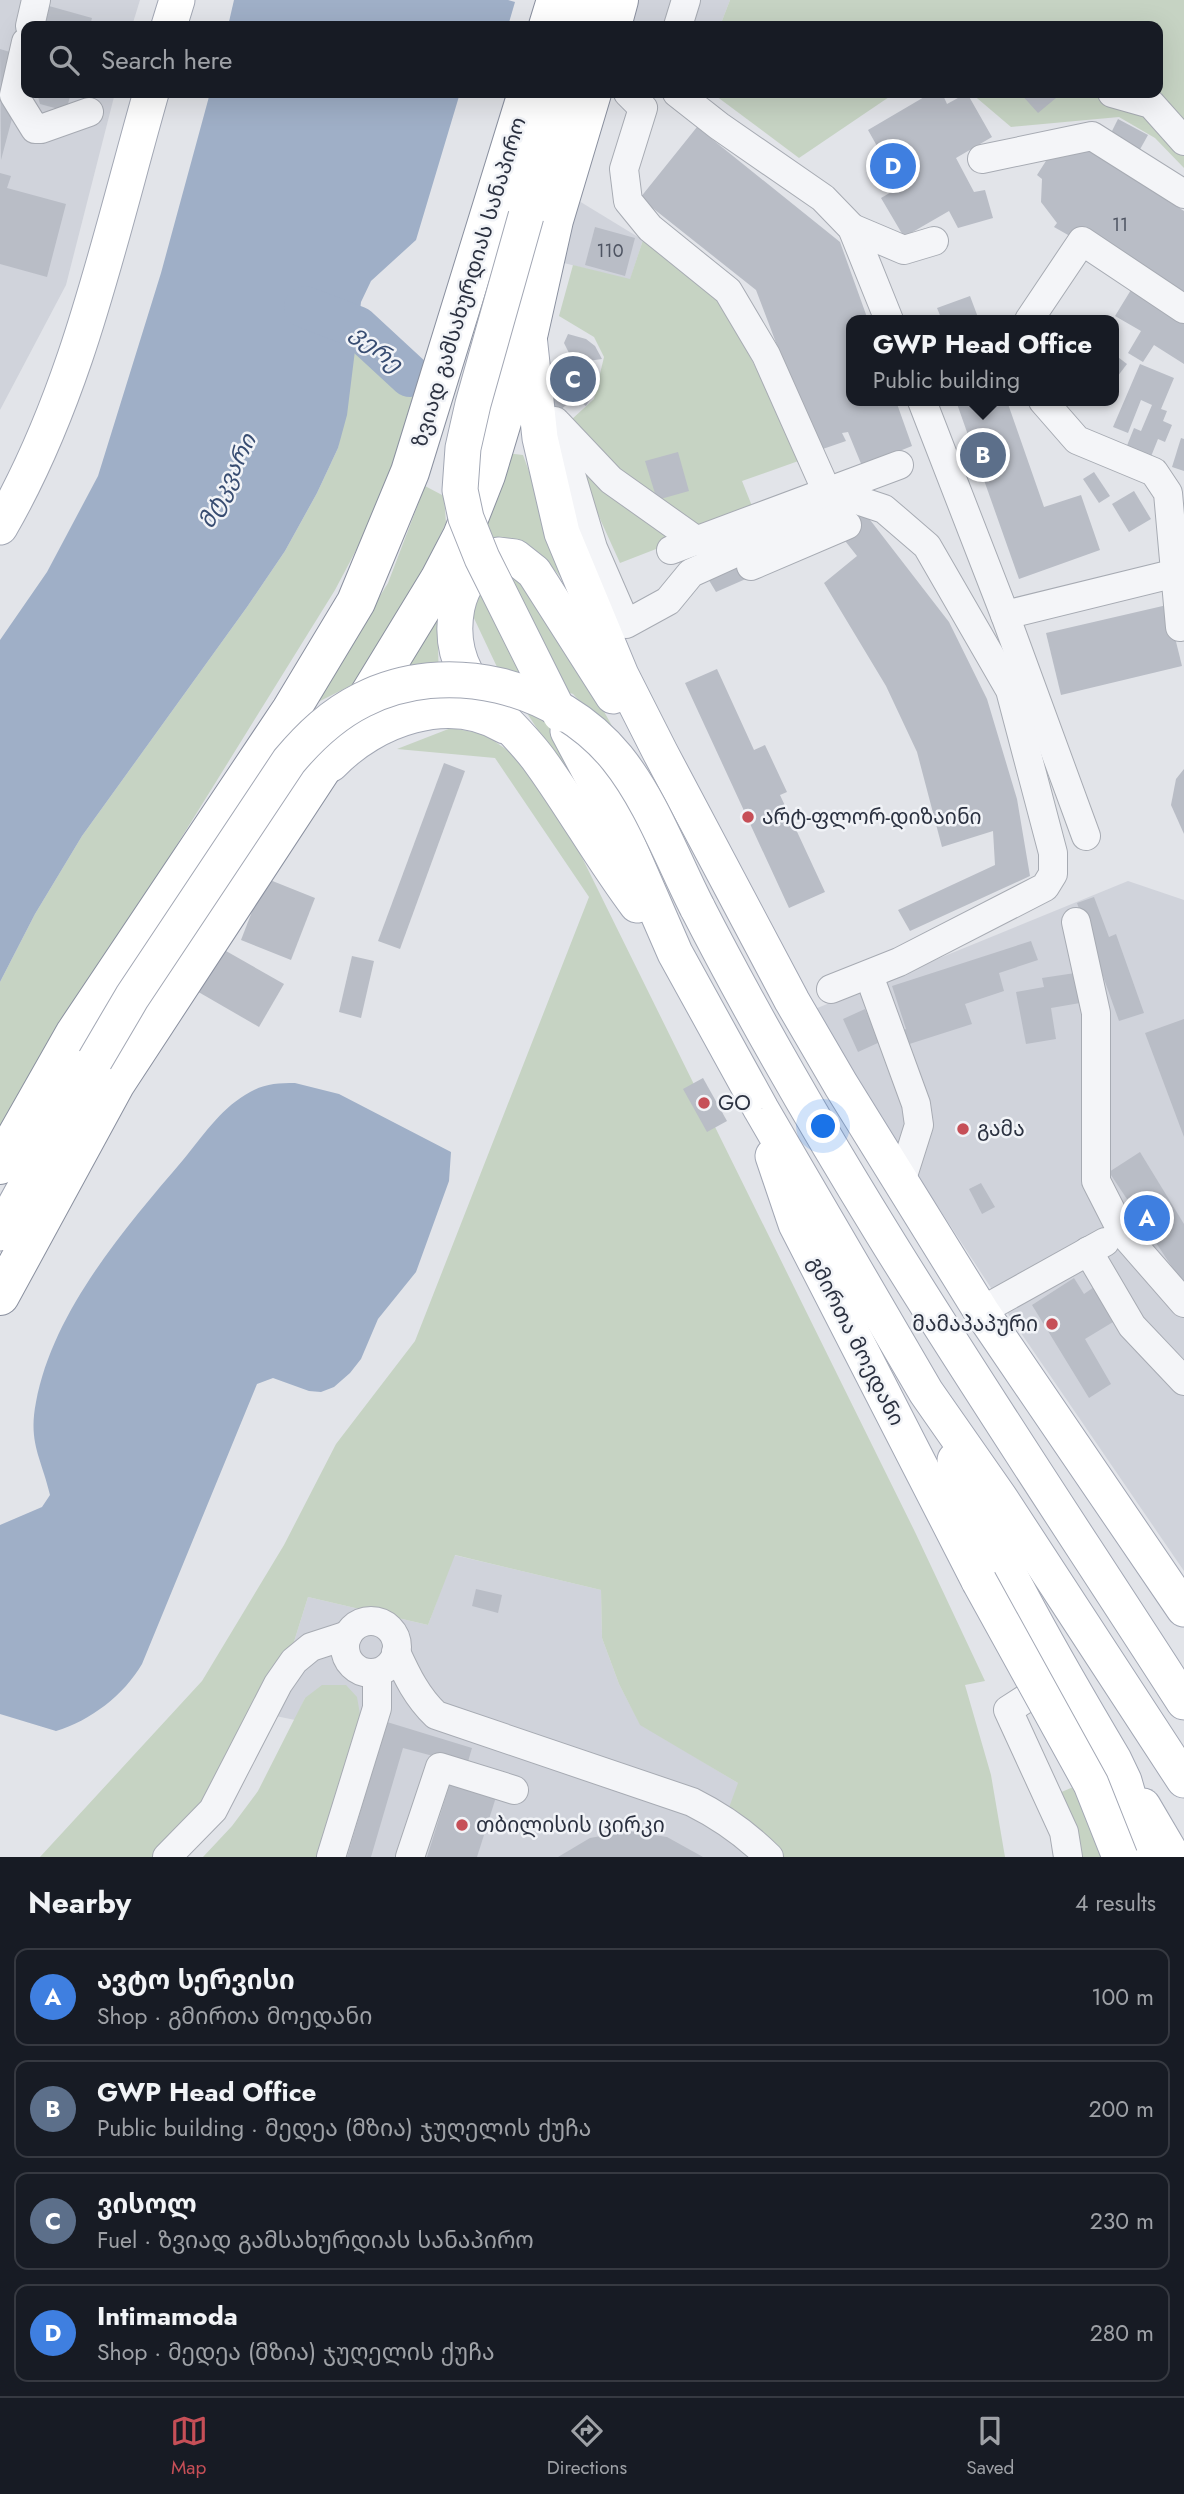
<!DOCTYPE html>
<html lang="en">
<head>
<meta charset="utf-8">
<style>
	:root { --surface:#171b24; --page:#242831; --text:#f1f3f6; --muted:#9ea1a6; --line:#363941; --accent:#c64f57 }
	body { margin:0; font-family:Jost,"Noto Sans Georgian",sans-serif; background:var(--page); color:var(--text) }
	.you { position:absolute; left:824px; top:1127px; width:24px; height:24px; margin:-18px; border:5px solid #fff; border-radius:50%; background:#1a73e8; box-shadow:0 0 0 10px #1a73e833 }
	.badge { display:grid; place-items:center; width:46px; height:46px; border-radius:50%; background:var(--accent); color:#fff; font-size:23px; font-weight:700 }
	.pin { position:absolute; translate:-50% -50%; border:4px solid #fff; box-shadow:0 2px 7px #0006 }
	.popup { position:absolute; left:846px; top:315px; width:273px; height:91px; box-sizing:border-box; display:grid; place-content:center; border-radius:14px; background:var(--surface); filter:drop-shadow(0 2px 5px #0005); font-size:23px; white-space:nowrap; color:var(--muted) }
	.popup b { font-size:26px; color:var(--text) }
	.popup::after { content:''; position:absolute; left:50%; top:100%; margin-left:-14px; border:14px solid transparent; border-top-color:var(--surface) }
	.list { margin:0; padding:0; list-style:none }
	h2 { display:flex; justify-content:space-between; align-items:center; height:91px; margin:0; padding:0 28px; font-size:30px }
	h2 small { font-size:23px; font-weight:400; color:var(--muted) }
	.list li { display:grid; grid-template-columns:46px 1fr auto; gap:21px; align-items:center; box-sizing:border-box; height:98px; margin:0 14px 14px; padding:0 14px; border:2px solid var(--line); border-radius:14px }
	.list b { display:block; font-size:26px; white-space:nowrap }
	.list p { margin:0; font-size:23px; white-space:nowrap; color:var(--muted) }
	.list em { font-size:23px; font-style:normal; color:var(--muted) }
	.icon { flex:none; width:38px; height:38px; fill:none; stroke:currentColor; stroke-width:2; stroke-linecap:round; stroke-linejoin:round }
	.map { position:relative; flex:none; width:1184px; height:1857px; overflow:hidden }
	.search { position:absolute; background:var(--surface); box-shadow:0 7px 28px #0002; left:21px; right:21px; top:21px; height:77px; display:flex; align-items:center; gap:18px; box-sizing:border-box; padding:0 24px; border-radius:14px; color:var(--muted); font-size:26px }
	.sheet { height:539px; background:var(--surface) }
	nav { display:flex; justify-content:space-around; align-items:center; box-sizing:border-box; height:98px; border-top:2px solid var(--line); background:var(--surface); font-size:19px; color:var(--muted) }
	nav a { display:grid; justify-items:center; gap:4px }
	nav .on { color:var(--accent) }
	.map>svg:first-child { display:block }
	.built { fill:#d0d3db }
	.green { fill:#c6d3c3 }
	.water { fill:#9fafc7 }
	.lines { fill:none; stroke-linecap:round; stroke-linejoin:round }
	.river { stroke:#9fafc7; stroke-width:42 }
	.building { fill:#b9bdc6 }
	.minor-casing { stroke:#a7abb3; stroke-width:30 }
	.major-casing { stroke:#a2a7b4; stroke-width:37 }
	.highway-casing { stroke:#8a909f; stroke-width:40 }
	.minor { stroke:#f4f5f8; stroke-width:28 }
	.major { stroke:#fff; stroke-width:35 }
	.highway { stroke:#fff; stroke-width:38 }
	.major-bridge-casing { stroke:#a2a7b4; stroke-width:37; stroke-linecap:butt }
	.major-bridge { stroke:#fff; stroke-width:35 }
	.poi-dot { fill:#c64f57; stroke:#f1f3f7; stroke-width:2.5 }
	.labels { text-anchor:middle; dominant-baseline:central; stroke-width:5; stroke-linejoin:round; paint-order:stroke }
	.number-label { font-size:18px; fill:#4e5462 }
	.street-label { font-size:21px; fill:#2b3140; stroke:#f1f3f7 }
	.poi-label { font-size:21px; fill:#2b3140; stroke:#f1f3f7; text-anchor:start }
	.water-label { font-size:23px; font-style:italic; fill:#374c71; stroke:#f1f3f7 }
</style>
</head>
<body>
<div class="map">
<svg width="1184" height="1857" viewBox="0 0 1184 1857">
	<rect width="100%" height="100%" fill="#e2e4e9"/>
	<g class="built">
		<polygon points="0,0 140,0 132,26 26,26 26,93 115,93 66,285 0,410"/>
		<polygon points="636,0 730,0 720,26 631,26"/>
		<polygon points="579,201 643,240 630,280 560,262"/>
		<polygon points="1128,881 1184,900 1184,1571 1012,1320 810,1011"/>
		<polygon points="454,1555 601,1590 602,1638 619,1684 640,1724 738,1783 779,1857 316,1857 361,1720 305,1698 295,1720 271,1715 308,1597 428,1625"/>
	</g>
	<g class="green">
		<polygon points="730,0 1184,0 1184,168 1155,138 1119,117 1011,127 971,93 1158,93 1158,26 720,26"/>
		<polygon points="712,93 895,93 799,158"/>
		<polygon points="643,240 714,297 730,319 804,459 742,481 754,511 620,563 567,446 571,420 594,399 604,357 594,337 559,316 573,265 630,279"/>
		<path d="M 355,345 L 366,348 L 414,397 C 407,458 364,535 335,590 L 0,1130 L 0,982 L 35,914 L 82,836 L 247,607 L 285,551 L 317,493 L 338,448 Z"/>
		<path d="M 499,452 L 523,455 L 575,596 C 543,553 540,550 487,546 L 486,505 Z"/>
		<polygon points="425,486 444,496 446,523 398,620 358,682 314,704 388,583"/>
		<polygon points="510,571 544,604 626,751 573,694 529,679 588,807 497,667 472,614 474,584"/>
		<polygon points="447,602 438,646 439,683 365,722"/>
		<polygon points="451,728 484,734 523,761 564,821 915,1532 985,1681 965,1685 991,1775 1005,1857 779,1857 727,1813 738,1783 640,1725 619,1684 602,1638 601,1590 455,1555 428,1625 308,1597 271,1715 214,1797 157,1857 40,1857 202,1681 284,1545 336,1444 415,1341 589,897 495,758 397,749"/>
		<polygon points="322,1685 346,1685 357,1697 361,1720 316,1857 203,1857 232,1826 258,1791 305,1698"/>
		<polygon points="1078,1785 1111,1857 1073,1857 1052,1796"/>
	</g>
	<g class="water">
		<polygon points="234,0 508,0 515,2 508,26 228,26"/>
		<polygon points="210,93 460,93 416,240 371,281 361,302 347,415 338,448 317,493 285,551 247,607 82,836 35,914 0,982 0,640 47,572 98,476 161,273"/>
		<path d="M 295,1083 L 339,1094 L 451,1152 L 449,1181 L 416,1272 L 378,1319 L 361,1359 L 350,1373 L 334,1387 L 321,1392 L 309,1391 L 273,1378 L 257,1384 L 142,1664 C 124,1695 90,1721 56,1731 L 0,1714 L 0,1525 L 42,1507 L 50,1495 C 41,1457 28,1443 36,1402 C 53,1311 125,1228 183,1160 C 202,1137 220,1110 245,1095 C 262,1084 276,1083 295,1083 Z"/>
	</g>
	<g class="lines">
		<polyline class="river" points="305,307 357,327 410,376"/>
	</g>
	<g class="building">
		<polygon points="49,6 92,18 90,26 44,26"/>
		<polygon points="0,49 20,55 6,109 14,111 1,160"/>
		<polygon points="37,93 71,93 66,111 40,104"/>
		<polygon points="931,93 942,93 947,104 967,93 992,137 956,158 974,192 985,190 993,218 958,228 949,211 904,237 881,198 900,187 868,130"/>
		<polygon points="1020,93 1062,93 1038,113"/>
		<polygon points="1118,119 1148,135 1138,153 1109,137"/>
		<polygon points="697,127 840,242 868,320 852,320 852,401 896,401 912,446 862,466 848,432 842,433 846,441 817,451 756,290 640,198"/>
		<polygon points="1082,146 1184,211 1184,301 1054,227 1057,223 1041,202 1042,179 1037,175 1051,153"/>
		<polygon points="0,173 11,176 7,188 66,204 47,277 0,264"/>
		<polygon points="595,227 635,238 625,276 585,265"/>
		<polygon points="1134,285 1184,323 1184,364 1154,345 1143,362 1128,353 1141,331 1115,316"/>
		<polygon points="970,296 979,320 942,320 937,308"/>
		<polygon points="568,334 586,339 595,346 602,359 574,363 564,343"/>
		<polygon points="1114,354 1127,364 1114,381"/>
		<polygon points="557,361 584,368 587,373 589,390 594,393 586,406 577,400 581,393 560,410 551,406 555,386 546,374 546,365"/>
		<polygon points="1140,364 1174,378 1161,409 1167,411 1163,421 1172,425 1165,442 1158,439 1150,459 1126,448 1134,428 1141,431 1152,405 1141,400 1128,433 1113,427"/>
		<polygon points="956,401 1007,401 1044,507 1081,495 1100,550 1019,579"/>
		<polygon points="1181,438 1184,439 1184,471 1172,467"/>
		<polygon points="678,452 689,491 657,500 645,461"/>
		<polygon points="1094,472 1110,496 1099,503 1083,479"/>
		<polygon points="1134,491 1151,519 1129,532 1112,504"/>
		<polygon points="857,503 949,622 987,699 1017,799 1030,876 910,931 898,910 995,865 993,831 942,847 917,752 886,686 824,583 857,556 842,537 716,592 704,572"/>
		<polygon points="1167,605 1182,666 1061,695 1046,633"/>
		<polygon points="717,669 754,750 765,745 787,792 780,795 825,892 789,908 685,683"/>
		<polygon points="444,763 465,771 400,949 378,941"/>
		<polygon points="1184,769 1184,834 1171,805 1176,779"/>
		<polygon points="265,878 315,898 291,960 241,940"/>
		<polygon points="1094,897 1109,937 1116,934 1144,1013 1119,1021 1077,903"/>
		<polygon points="1031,941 1038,960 999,973 1004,991 965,1004 972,1024 900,1047 895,1033 906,1029 892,986"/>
		<polygon points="219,947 284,984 259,1027 195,990"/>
		<polygon points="352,956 374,961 361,1018 339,1012"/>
		<polygon points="1075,973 1080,1003 1051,1008 1056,1039 1026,1044 1016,992 1044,987 1042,978"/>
		<polygon points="865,1009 880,1042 858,1052 843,1019"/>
		<polygon points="1184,1019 1184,1137 1145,1033"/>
		<polygon points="703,1078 727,1121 707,1132 683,1089"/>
		<polygon points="1140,1152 1184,1224 1184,1285 1109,1172"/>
		<polygon points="981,1183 995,1207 982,1214 969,1189"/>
		<polygon points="1074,1278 1084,1294 1097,1285 1118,1319 1085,1339 1111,1384 1089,1398 1032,1305"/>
		<polygon points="476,1589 502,1595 498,1613 472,1606"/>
		<polygon points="387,1722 472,1748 467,1765 403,1748 371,1857 347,1857"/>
		<polygon points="451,1780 497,1794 477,1857 427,1857"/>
		<polygon points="628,1831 667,1837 703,1857 558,1857 590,1838"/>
	</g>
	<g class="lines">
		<g class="minor-casing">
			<g id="minor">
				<polyline points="30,26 36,0"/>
				<polyline points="678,26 686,0"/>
				<polyline points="26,42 14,95 35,129 41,129 89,112"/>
				<polyline points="628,93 643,108 624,169 628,201 650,228 728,291 766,355 827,492"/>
				<polyline points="677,93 719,126 823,198 852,228 889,320"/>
				<polyline points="1112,93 1151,104 1184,141"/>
				<polyline points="982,159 1092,136 1184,194"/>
				<polyline points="852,228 904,250 934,241"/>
				<polyline points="1029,320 1082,241 1184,309"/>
				<polyline points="922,401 1005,615 1086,836"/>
				<polyline points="1043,401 1077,440 1154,472 1168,493 1180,627"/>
				<polyline points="555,421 593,548 626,624 668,601 691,573 854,499 884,509 927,546 1010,690 1053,853 1053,874 1045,887 899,962 831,989"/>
				<polyline points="558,424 611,480 697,541"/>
				<polyline points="671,550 899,465"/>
				<polyline points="751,566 847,525"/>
				<polyline points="1005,615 1184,571"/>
				<polyline points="1076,922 1096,1013 1096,1181 1122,1232 1184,1303"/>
				<polyline points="874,989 916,1104 919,1125 901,1182"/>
				<polyline points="1088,1251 1132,1326 1184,1381"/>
				<polyline points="981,1311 1105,1242"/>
				<circle cx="371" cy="1647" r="26"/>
				<path d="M 396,1652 C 407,1676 417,1697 436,1715 L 692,1802 C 722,1817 745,1833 769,1857"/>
				<polyline points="1056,1679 1008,1710 1064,1832 1068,1857"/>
				<polyline points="167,1857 213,1810 278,1684 294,1661 311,1647 348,1635"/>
				<polyline points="331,1857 377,1708 377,1673"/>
				<polyline points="410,1857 440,1767 514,1790"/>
			</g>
		</g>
		<g class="major-casing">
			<g id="major">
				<polyline points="169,26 177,0"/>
				<polyline points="583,26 590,0"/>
				<polyline points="526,216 563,93"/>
				<polyline points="529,336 540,438 562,533 621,675 660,752 792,1001 841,1085 981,1311 1184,1609"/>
				<path d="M 0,527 C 77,394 109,240 151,93"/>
				<path d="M 613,696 L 534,572 L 515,557 L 498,555 C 476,565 462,584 457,607 C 442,684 505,710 542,764 C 575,810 603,860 637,905"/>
				<polyline points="568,731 625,838 675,953 761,1109 926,1392 1000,1498 1184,1780"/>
				<path d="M 331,764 C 374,719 448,692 505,726"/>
				<path d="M 697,907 C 839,1184 1016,1441 1184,1702"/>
				<polyline points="773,1156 796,1224 979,1581"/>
				<polyline points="0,1233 95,1060"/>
				<path d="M 955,1460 C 1000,1565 1056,1662 1114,1760 L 1124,1781 L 1146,1857"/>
				<polyline points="1143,1806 1173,1857"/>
			</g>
		</g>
		<g class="highway-casing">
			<g id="highway">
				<polyline points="548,26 556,0"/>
				<polyline points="612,26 619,0"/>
				<polyline points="0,1165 75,1033 291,710 356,602 410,472 527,93"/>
				<polyline points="0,1296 116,1083 350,726 439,580 462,536 486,475 529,332 554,220 592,93"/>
			</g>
		</g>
		<use href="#minor" class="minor"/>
		<use href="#major" class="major"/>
		<use href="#highway" class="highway"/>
		<g class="major-bridge-casing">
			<g id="major-bridge">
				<polyline points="526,216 473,404 463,448 460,490 466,518 482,558 560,714"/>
				<path d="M 95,1060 L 132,997 L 289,761 C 310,736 332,715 362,700 C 446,657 558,685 617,758 C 651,800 672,858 697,907"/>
				<polyline points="979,1581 1091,1784 1120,1857"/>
			</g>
		</g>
		<use href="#major-bridge" class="major-bridge"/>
	</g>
	<g class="poi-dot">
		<circle cx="748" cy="817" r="7"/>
		<circle cx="704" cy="1103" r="7"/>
		<circle cx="963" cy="1129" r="7"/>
		<circle cx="1052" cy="1324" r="7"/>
		<circle cx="462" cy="1825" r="7"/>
	</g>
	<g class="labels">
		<g class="number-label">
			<text x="1120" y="225">11</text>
			<text x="610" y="251">110</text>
		</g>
		<g class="street-label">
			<text transform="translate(469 282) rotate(-73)">ზვიად გამსახურდიას სანაპირო</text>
			<text transform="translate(856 1341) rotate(63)">გმირთა მოედანი</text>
		</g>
		<g class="poi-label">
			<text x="762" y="817">არტ-ფლორ-დიზაინი</text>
			<text x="718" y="1103">GO</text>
			<text x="977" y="1129">გამა</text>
			<text x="1038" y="1324" text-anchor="end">მამაპაპური</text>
			<text x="476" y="1825">თბილისის ცირკი</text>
		</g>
		<g class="water-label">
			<text transform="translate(377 348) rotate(40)">ვერე</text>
			<text transform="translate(227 481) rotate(-64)">მტკვარი</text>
		</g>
	</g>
</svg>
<div class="you"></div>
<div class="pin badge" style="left:1147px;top:1218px;background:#3f7fe0">A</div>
<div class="pin badge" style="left:983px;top:455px;background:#5c6f8a">B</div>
<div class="popup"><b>GWP Head Office</b>Public building</div>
<div class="pin badge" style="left:573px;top:379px;background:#5c6f8a">C</div>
<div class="pin badge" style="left:893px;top:166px;background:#3f7fe0">D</div>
<div class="search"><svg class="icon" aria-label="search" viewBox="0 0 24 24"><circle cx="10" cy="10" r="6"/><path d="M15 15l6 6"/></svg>Search here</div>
</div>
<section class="sheet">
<h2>Nearby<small>4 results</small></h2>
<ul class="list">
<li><span class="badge" style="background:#3f7fe0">A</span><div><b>ავტო სერვისი</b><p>Shop · გმირთა მოედანი</p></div><em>100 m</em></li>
<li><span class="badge" style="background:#5c6f8a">B</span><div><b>GWP Head Office</b><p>Public building · მედეა (მზია) ჯუღელის ქუჩა</p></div><em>200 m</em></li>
<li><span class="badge" style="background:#5c6f8a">C</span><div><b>ვისოლ</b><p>Fuel · ზვიად გამსახურდიას სანაპირო</p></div><em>230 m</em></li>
<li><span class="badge" style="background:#3f7fe0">D</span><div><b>Intimamoda</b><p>Shop · მედეა (მზია) ჯუღელის ქუჩა</p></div><em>280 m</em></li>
</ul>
</section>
<nav>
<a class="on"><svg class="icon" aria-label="map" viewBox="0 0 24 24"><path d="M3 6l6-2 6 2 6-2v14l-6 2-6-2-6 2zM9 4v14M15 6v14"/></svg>Map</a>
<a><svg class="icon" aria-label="directions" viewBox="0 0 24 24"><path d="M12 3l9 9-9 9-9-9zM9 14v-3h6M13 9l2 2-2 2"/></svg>Directions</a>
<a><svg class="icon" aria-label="saved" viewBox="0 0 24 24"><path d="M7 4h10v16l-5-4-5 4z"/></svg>Saved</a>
</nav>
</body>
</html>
